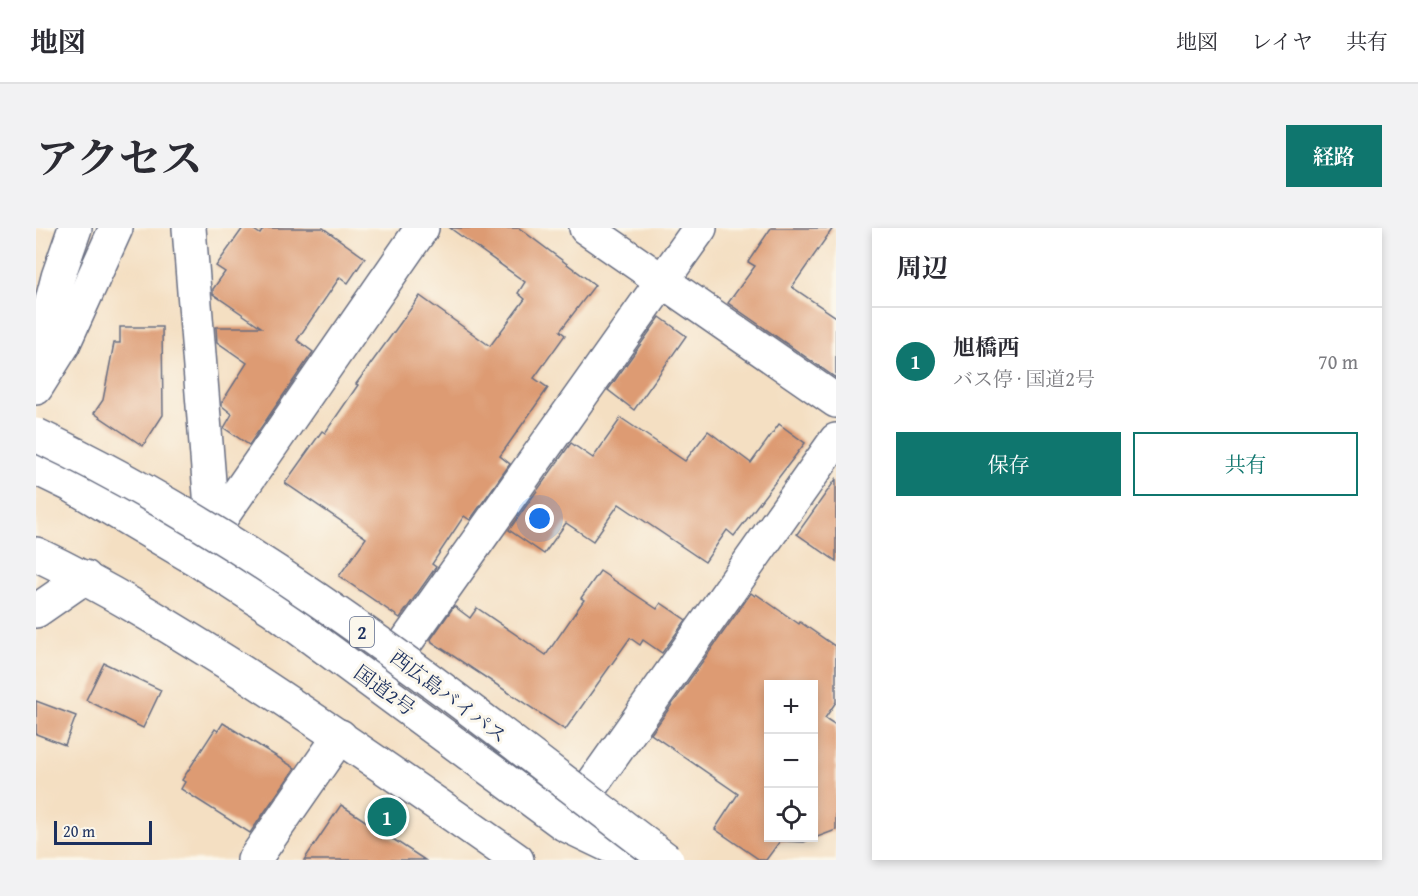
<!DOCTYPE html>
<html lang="ja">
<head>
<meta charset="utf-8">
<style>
	:root { --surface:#fff; --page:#f2f2f3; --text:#2b2b33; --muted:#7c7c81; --line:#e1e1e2; --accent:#0f766e }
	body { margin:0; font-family:"Gentium Book Plus","Noto Serif JP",serif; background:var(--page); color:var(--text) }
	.controls { position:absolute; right:18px; bottom:18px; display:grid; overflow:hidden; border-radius:0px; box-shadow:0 3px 9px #0003 }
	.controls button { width:54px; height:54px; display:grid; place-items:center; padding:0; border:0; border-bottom:2px solid var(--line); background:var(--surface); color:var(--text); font:30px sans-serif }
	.scale { position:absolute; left:18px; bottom:15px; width:98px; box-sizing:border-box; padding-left:6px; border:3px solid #1b2f5e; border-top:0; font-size:16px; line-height:21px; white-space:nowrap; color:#1b2f5e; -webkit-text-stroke:4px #fbf7ec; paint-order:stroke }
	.you { position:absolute; left:504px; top:291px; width:21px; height:21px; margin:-15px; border:4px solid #fff; border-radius:50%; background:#1a73e8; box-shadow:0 0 0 9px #1a73e833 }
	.badge { display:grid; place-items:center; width:39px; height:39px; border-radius:50%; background:var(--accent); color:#fff; font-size:20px; font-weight:700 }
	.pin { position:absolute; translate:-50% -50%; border:3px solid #fff; box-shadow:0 2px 6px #0006 }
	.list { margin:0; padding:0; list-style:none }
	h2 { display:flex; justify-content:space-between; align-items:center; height:78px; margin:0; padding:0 24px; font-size:26px }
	h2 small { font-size:20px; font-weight:400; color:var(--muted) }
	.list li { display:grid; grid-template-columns:39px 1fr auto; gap:18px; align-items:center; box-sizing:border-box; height:108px; padding:0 24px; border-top:2px solid var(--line) }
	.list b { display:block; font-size:22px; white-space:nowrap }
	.list p { margin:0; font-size:20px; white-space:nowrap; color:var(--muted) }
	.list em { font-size:20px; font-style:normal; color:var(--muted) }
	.actions { display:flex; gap:12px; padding:18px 24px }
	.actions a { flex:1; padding:14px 0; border:2px solid var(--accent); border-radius:0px; text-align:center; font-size:21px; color:var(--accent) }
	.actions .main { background:var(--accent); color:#fff }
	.icon { flex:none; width:33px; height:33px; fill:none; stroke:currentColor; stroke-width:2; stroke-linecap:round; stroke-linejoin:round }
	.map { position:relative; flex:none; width:800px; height:632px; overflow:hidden; border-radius:0px }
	header { display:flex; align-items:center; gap:36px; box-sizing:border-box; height:84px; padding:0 30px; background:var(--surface); border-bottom:2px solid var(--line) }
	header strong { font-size:28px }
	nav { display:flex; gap:33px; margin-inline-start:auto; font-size:21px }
	.intro { display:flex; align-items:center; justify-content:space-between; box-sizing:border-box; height:144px; padding:0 36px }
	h1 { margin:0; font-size:42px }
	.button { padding:15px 27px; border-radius:0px; background:var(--accent); color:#fff; font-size:21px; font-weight:700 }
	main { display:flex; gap:36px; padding:0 36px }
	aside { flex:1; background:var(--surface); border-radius:0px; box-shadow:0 3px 9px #0003 }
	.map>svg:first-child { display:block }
	.building { fill:#dd9b73; fill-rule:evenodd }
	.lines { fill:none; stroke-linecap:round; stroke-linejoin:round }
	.minor-casing { stroke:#676d81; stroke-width:36 }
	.highway-casing { stroke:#676d81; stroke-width:36 }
	.minor { stroke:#fff; stroke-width:33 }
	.highway { stroke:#fff; stroke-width:33 }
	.highway-bridge-casing { stroke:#676d81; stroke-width:36; stroke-linecap:butt }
	.highway-bridge { stroke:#fff; stroke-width:33 }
	.labels { text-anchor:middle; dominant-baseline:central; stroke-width:6; stroke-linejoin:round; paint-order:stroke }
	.shield { fill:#fbf7ec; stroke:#5e6b89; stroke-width:1.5 }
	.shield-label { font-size:18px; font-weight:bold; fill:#1b2f5e }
	.street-label { font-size:20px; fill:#1b2f5e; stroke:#fbf7ec }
</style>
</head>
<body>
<header>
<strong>地図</strong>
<nav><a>地図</a><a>レイヤ</a><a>共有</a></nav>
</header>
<div class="intro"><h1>アクセス</h1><a class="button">経路</a></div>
<main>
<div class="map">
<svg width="800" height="632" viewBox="0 0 800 632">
	<rect width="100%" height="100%" fill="#fbf7ec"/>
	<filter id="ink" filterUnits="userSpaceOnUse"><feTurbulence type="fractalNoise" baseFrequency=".0167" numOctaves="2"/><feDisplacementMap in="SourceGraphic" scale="12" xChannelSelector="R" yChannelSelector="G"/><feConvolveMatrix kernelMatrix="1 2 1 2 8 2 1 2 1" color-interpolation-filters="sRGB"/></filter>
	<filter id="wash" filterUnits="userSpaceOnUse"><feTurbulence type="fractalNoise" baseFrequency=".008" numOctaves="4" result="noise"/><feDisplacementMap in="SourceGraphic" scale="24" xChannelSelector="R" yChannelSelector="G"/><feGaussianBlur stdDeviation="1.35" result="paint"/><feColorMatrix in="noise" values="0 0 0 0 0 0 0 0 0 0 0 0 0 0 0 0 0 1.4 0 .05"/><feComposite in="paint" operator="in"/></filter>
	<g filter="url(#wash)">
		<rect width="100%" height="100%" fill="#f4dfc2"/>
		<g id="blocks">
			<g class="building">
				<polygon points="207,0 215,0 224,6 228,0 287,0 329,30 312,55 304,49 261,112 277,124 213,217 188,200 196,186 186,178 186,174 211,135 181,114 180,99 225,99 177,66 177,61 189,44 180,38"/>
				<polygon points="414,0 483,0 559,57 524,103 529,107 498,150 512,160 464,228 474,236 434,292 428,288 396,336 400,339 364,390 303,348 330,310 249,255 286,203 289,205 322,157 320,156 384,68 454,118 489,71 482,65 489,54"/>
				<polygon points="735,0 797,0 756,59 800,89 800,150 692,75 719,38 712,34"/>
				<polygon points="624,89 650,108 598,182 572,162"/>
				<polygon points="84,99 126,99 127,187 107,218 58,185 67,172 78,115 84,115"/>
				<polygon points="585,190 649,233 672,203 715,235 743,196 769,215 698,308 691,302 669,334 583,276 557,313 530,295 508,326 473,302 535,215 557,230"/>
				<polygon points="800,251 800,333 761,306"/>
				<polygon points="564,343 621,381 625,375 650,392 626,425 607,412 604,417 594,410 529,502 396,414 395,411 418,378 434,390 441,380 510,427 548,372 545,370"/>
				<path d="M 715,365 L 719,368 L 720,366 L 763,396 L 764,394 L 800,419 L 800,474 L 789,490 L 800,497 L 800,602 L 768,614 L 744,613 L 730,632 L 724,632 L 679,601 L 702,566 L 615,506 ZM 732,456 L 777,456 L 777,609 L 732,609 Z"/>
				<polygon points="68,435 125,462 107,500 50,472"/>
				<polygon points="0,473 40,488 29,517 0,506"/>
				<polygon points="187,495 259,540 214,605 145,561 149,554 146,552 179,501 182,503"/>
				<polygon points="305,577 389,632 268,632"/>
			</g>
		</g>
	</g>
	<g filter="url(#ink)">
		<use href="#blocks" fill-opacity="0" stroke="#676d81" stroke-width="1.5"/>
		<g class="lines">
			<g class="minor-casing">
				<g id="minor">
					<polyline points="153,0 175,279 165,308"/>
					<polyline points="550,0 800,173"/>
					<polyline points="0,135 22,49 39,0"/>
					<polyline points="0,160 27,117 80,0"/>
					<polyline points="160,326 386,0"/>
					<polyline points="0,383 49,349"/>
					<polyline points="341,455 664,0"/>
					<polyline points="531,592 800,212"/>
					<polyline points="218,632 304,508"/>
				</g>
			</g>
			<g class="highway-casing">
				<g id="highway">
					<polyline points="0,240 35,257 158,330 238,382 528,596 603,632"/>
					<path d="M 0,326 C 72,360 139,402 206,444 C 299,505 390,568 481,632"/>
				</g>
			</g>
			<use href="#minor" class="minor"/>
			<use href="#highway" class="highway"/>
			<g class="highway-bridge-casing">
				<path id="highway-bridge" d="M 0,207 C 230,315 429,479 631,632"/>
			</g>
			<use href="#highway-bridge" class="highway-bridge"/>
		</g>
	</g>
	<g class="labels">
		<rect class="shield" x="314" y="389" width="24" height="30" rx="4.5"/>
		<g class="shield-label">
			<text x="326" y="404">2</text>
		</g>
		<g class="street-label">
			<text transform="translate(349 462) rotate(36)">国道2号</text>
			<text transform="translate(413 468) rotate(37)">西広島バイパス</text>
		</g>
	</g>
</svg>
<div class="controls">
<button>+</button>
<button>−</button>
<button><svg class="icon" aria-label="locate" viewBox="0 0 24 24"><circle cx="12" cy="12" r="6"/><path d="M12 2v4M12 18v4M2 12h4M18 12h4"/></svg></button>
</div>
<div class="scale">20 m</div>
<div class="you"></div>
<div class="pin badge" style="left:351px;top:589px">1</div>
</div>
<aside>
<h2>周辺<small></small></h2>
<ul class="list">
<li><span class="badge">1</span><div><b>旭橋西</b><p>バス停 · 国道2号</p></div><em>70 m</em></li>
</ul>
<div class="actions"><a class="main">保存</a><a>共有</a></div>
</aside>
</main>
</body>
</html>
